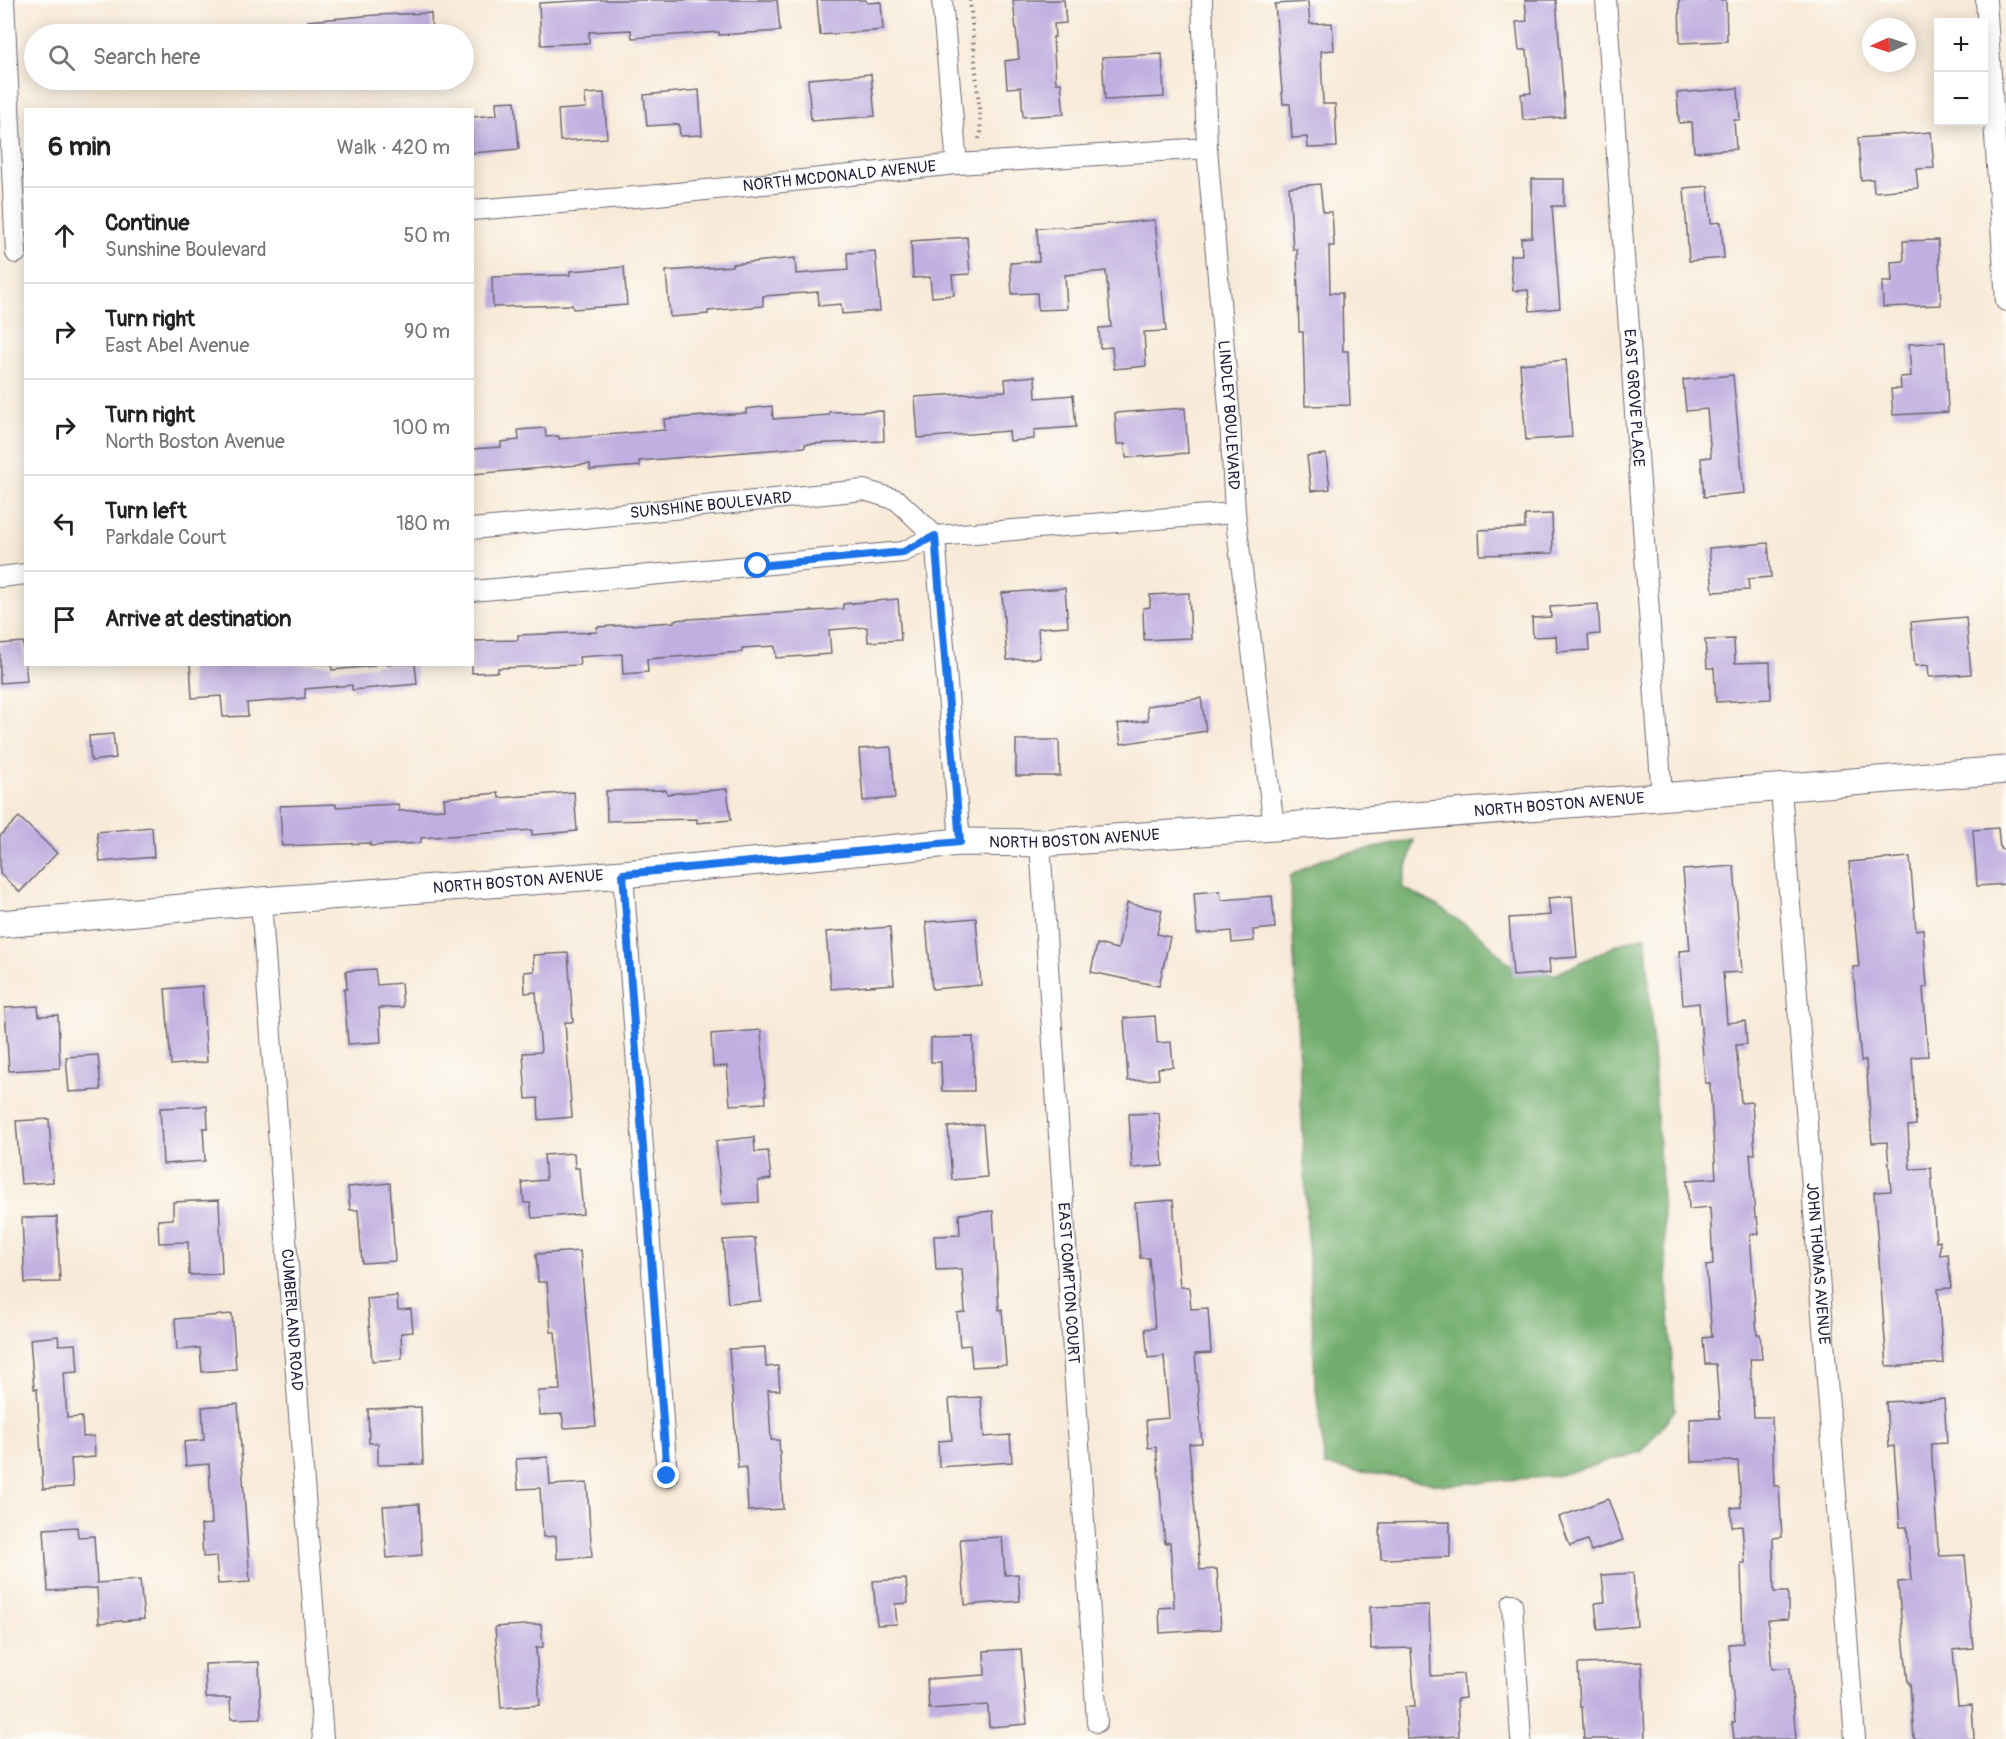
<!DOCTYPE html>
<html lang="en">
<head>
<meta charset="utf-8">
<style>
	:root { --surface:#fff; --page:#f6f6f6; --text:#222; --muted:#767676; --line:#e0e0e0 }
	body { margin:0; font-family:Pangolin,sans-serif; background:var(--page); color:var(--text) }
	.controls { position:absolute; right:18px; top:18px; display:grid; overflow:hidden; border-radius:0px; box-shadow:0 3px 15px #0003 }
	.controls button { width:54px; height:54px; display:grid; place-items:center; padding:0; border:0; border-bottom:2px solid var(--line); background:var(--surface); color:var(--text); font:30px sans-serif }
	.compass { position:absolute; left:1862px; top:18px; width:54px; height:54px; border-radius:50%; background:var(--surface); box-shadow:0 3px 15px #0003; rotate:267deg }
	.stop { position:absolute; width:18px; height:18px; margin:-14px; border:4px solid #1a73e8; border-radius:50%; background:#fff }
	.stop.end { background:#1a73e8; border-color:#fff; box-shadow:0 2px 6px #0008 }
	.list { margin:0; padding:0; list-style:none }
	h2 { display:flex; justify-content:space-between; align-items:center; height:78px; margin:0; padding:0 24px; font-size:26px }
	h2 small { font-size:20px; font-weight:400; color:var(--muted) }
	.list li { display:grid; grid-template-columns:39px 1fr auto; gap:18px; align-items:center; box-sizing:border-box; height:96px; padding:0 24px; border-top:2px solid var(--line) }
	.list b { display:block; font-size:22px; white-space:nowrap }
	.list p { margin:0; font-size:20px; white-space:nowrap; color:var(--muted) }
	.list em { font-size:20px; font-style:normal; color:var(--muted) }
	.icon { flex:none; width:33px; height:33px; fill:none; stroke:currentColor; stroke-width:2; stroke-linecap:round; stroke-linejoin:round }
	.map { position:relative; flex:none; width:2006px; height:1739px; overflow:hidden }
	.search { position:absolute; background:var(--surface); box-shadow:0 3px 15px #0003; left:24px; top:24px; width:450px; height:66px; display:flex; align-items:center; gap:15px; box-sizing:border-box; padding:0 21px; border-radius:33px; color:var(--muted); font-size:22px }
	.panel { position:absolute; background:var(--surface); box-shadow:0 3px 15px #0003; left:24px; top:108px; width:450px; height:558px; border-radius:0px }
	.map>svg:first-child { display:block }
	.forest { fill:#72ad6d; stroke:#4a6854; stroke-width:1.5 }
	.building { fill:#c0afe0 }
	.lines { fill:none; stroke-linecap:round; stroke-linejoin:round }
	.street-casing { stroke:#6d6872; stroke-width:22 }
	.secondary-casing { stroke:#6d6872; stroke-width:29 }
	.path { stroke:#6d6872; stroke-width:4; stroke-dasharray:1.5 4.5; stroke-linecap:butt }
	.street { stroke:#fff; stroke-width:20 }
	.secondary { stroke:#fff; stroke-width:27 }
	.route { stroke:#1a73e8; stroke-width:8 }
	.labels { text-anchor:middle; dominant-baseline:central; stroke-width:6; stroke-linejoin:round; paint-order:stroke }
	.street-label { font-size:16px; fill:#22223b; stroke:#fdfcf7 }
</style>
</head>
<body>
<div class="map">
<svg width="2006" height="1739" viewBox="0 0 2006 1739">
	<rect width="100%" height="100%" fill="#fdfcf7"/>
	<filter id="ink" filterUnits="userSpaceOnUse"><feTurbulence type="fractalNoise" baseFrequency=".0167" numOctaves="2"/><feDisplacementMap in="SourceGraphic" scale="12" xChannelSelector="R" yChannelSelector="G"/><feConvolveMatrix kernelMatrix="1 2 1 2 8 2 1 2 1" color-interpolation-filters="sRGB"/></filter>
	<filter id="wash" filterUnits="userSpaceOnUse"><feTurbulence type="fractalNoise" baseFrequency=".008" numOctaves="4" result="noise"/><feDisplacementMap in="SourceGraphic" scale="24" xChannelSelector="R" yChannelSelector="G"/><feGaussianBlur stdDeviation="1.35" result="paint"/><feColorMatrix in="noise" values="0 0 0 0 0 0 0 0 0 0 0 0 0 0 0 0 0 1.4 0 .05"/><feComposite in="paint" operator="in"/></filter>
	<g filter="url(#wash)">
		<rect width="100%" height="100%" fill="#f8ead8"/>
		<polygon class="forest" points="1414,840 1402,887 1436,905 1481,936 1514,968 1556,974 1619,944 1646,936 1675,1410 1641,1452 1556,1476 1445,1485 1325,1466 1315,1380 1290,876 1320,859"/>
		<g id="blocks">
			<g class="building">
				<polygon points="596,0 777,0 780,31 719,35 719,32 632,38 631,30 589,32 589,43 541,45 539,3"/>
				<polygon points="817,0 866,0 867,3 881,2 883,30 820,35"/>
				<polygon points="1013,0 1064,0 1066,23 1054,24 1055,37 1053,37 1056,83 1061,83 1064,114 1023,117 1021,87 1007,88 1005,61 1019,59"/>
				<polygon points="1525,0 1556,0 1565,117 1523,120 1521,94 1531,93 1527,50 1519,50 1516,22 1527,21"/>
				<polygon points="1679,0 1726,0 1727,41 1680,43"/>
				<polygon points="1308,2 1310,24 1332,23 1334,50 1321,51 1323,104 1335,104 1337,147 1308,148 1307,137 1292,138 1290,104 1283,104 1275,4"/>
				<polygon points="431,13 432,34 309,34 308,21 376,15"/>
				<polygon points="1162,54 1164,97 1105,100 1102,57"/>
				<polygon points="871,74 875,116 811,121 808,79"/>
				<polygon points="1738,88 1740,120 1734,120 1736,149 1694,152 1692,122 1679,123 1677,93"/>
				<polygon points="699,90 702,135 680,136 679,124 647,126 644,95"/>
				<polygon points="604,93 607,138 560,141 558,110 586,108 585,94"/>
				<polygon points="515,101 519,149 472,153 472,117 497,115 496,102"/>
				<polygon points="1931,132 1934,168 1916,169 1918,188 1874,192 1873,179 1861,180 1858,138"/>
				<polygon points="1532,179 1564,179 1564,206 1552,206 1560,308 1530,311 1528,290 1513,291 1510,255 1522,255 1521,238 1532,237"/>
				<polygon points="1320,184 1323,212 1332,212 1334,246 1329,246 1330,293 1342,293 1343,351 1348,351 1350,405 1305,406 1303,332 1299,332 1297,249 1293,249 1289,187"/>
				<polygon points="1708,186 1711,223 1721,222 1724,258 1689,261 1684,188"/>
				<polygon points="1155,220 1166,331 1144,332 1146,366 1114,369 1112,347 1100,348 1099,328 1111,327 1106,271 1065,275 1067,309 1038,310 1037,293 1012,294 1010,263 1039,261 1037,228 1062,227 1063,228"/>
				<polygon points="967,237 970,274 952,275 954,295 932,297 930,277 913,278 911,241"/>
				<polygon points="1938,240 1941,305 1883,307 1882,282 1892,282 1891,262 1904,261 1903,241"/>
				<polygon points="875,251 880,311 842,314 841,304 819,306 818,292 763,296 763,306 708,311 708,314 670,317 666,271 732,266 732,264 795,258 796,274 848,270 847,253"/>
				<polygon points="624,267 627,305 573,309 572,305 493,307 492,277 570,275 570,271"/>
				<polygon points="1945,342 1948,412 1893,415 1891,389 1901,389 1900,377 1911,376 1909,344"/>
				<polygon points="1566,360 1572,437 1526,440 1520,364"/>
				<polygon points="1733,375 1744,493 1704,497 1701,458 1711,457 1707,409 1686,411 1683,380"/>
				<polygon points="1035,376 1036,398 1073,395 1076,427 1034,430 1034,439 1010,441 1009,431 918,438 915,397 1006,391 1005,379"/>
				<polygon points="772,406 773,419 829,415 829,412 883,411 884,441 805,444 805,447 639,461 640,466 590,470 590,464 472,474 472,449 501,447 501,442 519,440 518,430 545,428 546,437 559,436 559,439 665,430 664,419 746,413 746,409"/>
				<polygon points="1185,408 1188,453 1126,458 1125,444 1117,444 1115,413"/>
				<polygon points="1326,454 1330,489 1311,491 1307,456"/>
				<polygon points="1552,514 1553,553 1480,555 1479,530 1525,528 1525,515"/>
				<polygon points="1768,543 1771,577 1748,579 1749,590 1713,592 1709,548"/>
				<polygon points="1065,588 1068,626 1038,628 1040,658 1007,660 1002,593"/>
				<polygon points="1189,593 1191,638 1144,640 1143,608 1150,607 1150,595"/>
				<polygon points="898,599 901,640 868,642 867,627 829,630 831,654 776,658 775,646 742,648 742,652 647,659 648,672 623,674 622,654 579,657 580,665 498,668 498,672 472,673 472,641 518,640 518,635 597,632 597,627 674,622 674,620 843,609 843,604"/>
				<polygon points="1598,604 1600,634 1588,635 1589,650 1557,652 1556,636 1533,637 1532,618 1551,617 1550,607"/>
				<polygon points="1966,617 1971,674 1929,677 1928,665 1915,666 1911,622"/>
				<polygon points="1734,639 1735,663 1770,662 1771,699 1716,702 1714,668 1707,668 1705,640"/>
				<polygon points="23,642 27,681 0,683 0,644"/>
				<polygon points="190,664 331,664 332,670 374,666 374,664 415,664 417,684 352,690 352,685 305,689 305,698 247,703 248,716 223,717 221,696 192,698"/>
				<polygon points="1201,698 1206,731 1121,744 1118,724 1148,720 1147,706"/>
				<polygon points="113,734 116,758 91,761 89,736"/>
				<polygon points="1016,740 1059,740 1060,776 1016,776"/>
				<polygon points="891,747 895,798 863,801 859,749"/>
				<polygon points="727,789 731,820 697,823 697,819 607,821 606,791 666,790 667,794"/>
				<polygon points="574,792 577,831 532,835 532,830 421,838 421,843 370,846 370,843 282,846 280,806 336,804 336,807 398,804 399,811 445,809 444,798 498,793 499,798"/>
				<polygon points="19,817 57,853 20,892 0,874 0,836"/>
				<polygon points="152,827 154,857 100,862 97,832"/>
				<polygon points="1998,828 2000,849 2006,849 2006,884 1977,886 1973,830"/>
				<polygon points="1910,857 1916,930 1923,929 1927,987 1923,988 1928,1056 1912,1057 1916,1125 1908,1126 1910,1169 1931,1168 1936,1242 1940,1241 1940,1255 1948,1254 1951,1288 1938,1289 1943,1363 1887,1367 1874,1192 1891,1191 1887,1142 1872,1143 1866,1060 1861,1061 1855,993 1853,967 1859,967 1849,862"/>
				<polygon points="1734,866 1742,972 1723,973 1727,1023 1745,1021 1747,1044 1736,1045 1741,1103 1752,1102 1755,1154 1750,1154 1755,1217 1757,1217 1759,1234 1750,1234 1757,1334 1760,1334 1762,1359 1750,1359 1754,1417 1772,1417 1774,1486 1779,1486 1782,1537 1773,1538 1774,1592 1788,1592 1788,1619 1768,1620 1772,1669 1790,1667 1796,1739 1734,1739 1732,1722 1735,1722 1729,1644 1743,1643 1741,1563 1745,1563 1742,1526 1732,1527 1731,1508 1741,1507 1738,1461 1691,1462 1690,1419 1720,1418 1716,1364 1705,1364 1703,1338 1712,1337 1706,1266 1713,1265 1710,1207 1689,1209 1687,1180 1716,1178 1710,1083 1705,1083 1699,1003 1683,1005 1679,951 1690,950 1683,870"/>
				<polygon points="1220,891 1221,900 1272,896 1275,928 1253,930 1254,941 1232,943 1231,931 1197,934 1194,893"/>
				<polygon points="1572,896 1577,957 1549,959 1550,973 1513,976 1509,918 1550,915 1548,898"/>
				<polygon points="1127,903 1162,910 1157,934 1170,937 1159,986 1091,972 1097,944 1118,949"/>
				<polygon points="976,918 981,985 932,989 926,922"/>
				<polygon points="890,927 894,984 831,989 826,932"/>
				<polygon points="568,953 573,1022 565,1022 572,1117 539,1120 538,1098 526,1099 523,1053 541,1052 536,992 525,993 524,972 534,971 533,955"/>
				<polygon points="375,969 377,985 401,983 403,1007 379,1008 381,1042 348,1044 344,989 347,989 346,971"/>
				<polygon points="202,986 207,1062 171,1065 165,989"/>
				<polygon points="38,1006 39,1016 58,1015 60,1068 9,1071 5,1008"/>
				<polygon points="1155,1016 1157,1043 1171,1042 1173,1067 1158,1068 1159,1079 1128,1081 1124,1018"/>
				<polygon points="761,1030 766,1103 730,1105 727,1066 713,1067 711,1034"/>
				<polygon points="973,1037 974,1091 942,1091 941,1062 931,1062 931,1038"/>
				<polygon points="98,1055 101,1090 69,1092 66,1057"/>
				<polygon points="207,1106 208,1128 203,1128 205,1161 163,1164 160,1108"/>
				<polygon points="1159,1113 1163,1166 1132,1168 1129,1114"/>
				<polygon points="49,1119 53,1182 21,1184 16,1121"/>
				<polygon points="983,1124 987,1177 952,1180 948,1127"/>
				<polygon points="754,1137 755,1152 768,1151 771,1179 758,1181 759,1202 722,1204 716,1141"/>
				<polygon points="574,1153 575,1168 579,1168 583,1214 532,1218 530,1203 524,1203 522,1182 546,1180 544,1155"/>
				<polygon points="390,1183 395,1261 362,1263 358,1210 350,1210 348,1187"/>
				<polygon points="219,1200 222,1274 189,1275 188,1242 159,1243 158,1220 173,1219 173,1202"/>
				<polygon points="1173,1200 1180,1287 1189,1287 1191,1309 1208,1308 1211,1353 1195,1354 1202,1443 1189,1444 1200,1570 1217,1569 1221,1629 1160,1633 1159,1608 1174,1607 1170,1542 1165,1543 1156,1447 1148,1448 1146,1420 1169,1418 1164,1356 1148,1358 1145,1329 1155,1328 1149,1258 1140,1258 1135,1203"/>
				<polygon points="993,1211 999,1310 1002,1309 1006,1365 972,1367 970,1345 960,1346 957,1313 965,1312 962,1269 936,1270 934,1236 960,1235 959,1214"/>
				<polygon points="57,1217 60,1282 25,1283 22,1218"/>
				<polygon points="755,1238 761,1301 728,1303 723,1240"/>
				<polygon points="580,1251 596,1426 564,1428 562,1414 540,1415 538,1391 560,1390 555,1332 551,1332 547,1282 538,1282 536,1254"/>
				<polygon points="397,1296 398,1310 411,1309 413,1332 401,1333 402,1359 372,1361 367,1299"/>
				<polygon points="232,1314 236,1369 202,1372 200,1348 177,1350 175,1319"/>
				<polygon points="58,1336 59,1345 76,1344 78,1372 64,1373 67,1418 82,1417 83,1437 94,1436 95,1457 71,1459 73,1487 43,1489 37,1389 34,1389 30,1339"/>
				<polygon points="765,1347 766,1367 778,1366 780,1390 768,1390 771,1440 779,1440 783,1509 748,1511 746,1467 738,1468 729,1349"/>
				<polygon points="981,1397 984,1437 1010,1435 1012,1462 939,1467 938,1441 952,1440 949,1399"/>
				<polygon points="1944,1399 1947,1443 1931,1444 1938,1546 1940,1556 1965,1555 1973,1648 1953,1650 1958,1706 1972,1705 1974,1739 1914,1739 1910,1683 1908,1683 1900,1606 1898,1582 1911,1581 1907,1527 1900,1527 1894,1446 1889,1447 1886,1402"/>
				<polygon points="238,1404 250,1582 218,1584 216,1556 203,1557 201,1525 212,1524 209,1464 186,1466 184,1442 204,1440 202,1407"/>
				<polygon points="421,1407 423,1464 378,1465 378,1443 369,1443 368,1409"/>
				<polygon points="548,1457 550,1485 587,1483 592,1557 557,1559 556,1536 543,1537 540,1488 518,1489 516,1459"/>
				<polygon points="1608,1499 1623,1540 1591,1551 1587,1540 1570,1546 1559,1517"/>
				<polygon points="419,1504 422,1555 387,1558 383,1506"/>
				<polygon points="1450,1522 1450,1557 1381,1559 1380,1523"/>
				<polygon points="77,1527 78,1537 94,1536 97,1583 140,1580 144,1619 99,1623 97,1588 48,1591 44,1529"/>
				<polygon points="1002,1537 1005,1575 1018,1574 1020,1601 965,1605 960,1539"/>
				<polygon points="1633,1573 1637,1626 1598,1630 1595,1603 1605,1602 1602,1575"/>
				<polygon points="906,1579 908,1603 895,1604 897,1624 877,1625 873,1581"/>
				<polygon points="1429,1605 1431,1676 1463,1674 1465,1698 1457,1699 1459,1736 1407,1739 1405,1707 1415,1707 1411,1648 1371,1649 1370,1607"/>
				<polygon points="541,1624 543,1647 536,1648 540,1705 501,1708 495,1627"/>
				<polygon points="1021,1649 1027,1724 989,1727 988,1705 929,1709 927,1679 985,1675 984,1651"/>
				<polygon points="259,1662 261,1718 231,1719 230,1698 206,1698 205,1664"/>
				<polygon points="1642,1662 1645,1739 1584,1739 1582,1707 1580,1707 1578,1664"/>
			</g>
		</g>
	</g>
	<g filter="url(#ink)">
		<use href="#blocks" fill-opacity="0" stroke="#6d6872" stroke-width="1.5"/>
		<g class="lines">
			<g class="street-casing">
				<g id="street">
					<polyline points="4,0 16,253"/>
					<polyline points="942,0 957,164"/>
					<path id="s1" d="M 1202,0 L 1207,148 L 1230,419 L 1235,513 L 1274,827"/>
					<path id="s2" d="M 1606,0 L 1662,797"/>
					<polyline points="1986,0 2006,301"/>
					<path id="s3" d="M 472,210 L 648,196 L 957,164 L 1207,148"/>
					<path id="s4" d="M 472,529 L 864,490 L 897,500 L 935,536"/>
					<polyline points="935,536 960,842"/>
					<polyline points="0,577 26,574"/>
					<polyline points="472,591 903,552 935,536 1235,513"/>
					<path id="s5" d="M 1781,789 L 1855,1739"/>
					<path id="s6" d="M 1040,843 L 1097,1722"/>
					<polyline points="623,874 667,1476"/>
					<path id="s7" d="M 261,901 L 323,1739"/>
					<polyline points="1512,1604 1521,1739"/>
				</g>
			</g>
			<g class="secondary-casing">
				<g id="secondary">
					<path id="s8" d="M 0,924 L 261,901 L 623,874 L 960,842 L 1040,843 L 1274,827 L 2006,770"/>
				</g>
			</g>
			<polyline class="path" points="970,0 981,132 978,142"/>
			<use href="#street" class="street"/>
			<use href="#secondary" class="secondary"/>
		</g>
	</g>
	<g class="lines" filter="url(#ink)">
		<polyline class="route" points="667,1476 623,874 960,842 935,536 903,552 758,566"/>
	</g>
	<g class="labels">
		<g class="street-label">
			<text stroke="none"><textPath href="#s3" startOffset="369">NORTH MCDONALD AVENUE</textPath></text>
			<text stroke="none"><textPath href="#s2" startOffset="399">EAST GROVE PLACE</textPath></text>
			<text stroke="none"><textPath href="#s1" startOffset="416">LINDLEY BOULEVARD</textPath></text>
			<text stroke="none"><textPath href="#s4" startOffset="240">SUNSHINE BOULEVARD</textPath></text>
			<text stroke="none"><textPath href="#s8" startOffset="1564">NORTH BOSTON AVENUE</textPath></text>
			<text stroke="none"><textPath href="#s8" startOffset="1078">NORTH BOSTON AVENUE</textPath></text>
			<text stroke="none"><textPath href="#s8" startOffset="520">NORTH BOSTON AVENUE</textPath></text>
			<text stroke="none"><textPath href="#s5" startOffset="476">JOHN THOMAS AVENUE</textPath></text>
			<text stroke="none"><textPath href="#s6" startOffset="441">EAST COMPTON COURT</textPath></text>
			<text stroke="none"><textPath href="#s7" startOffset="420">CUMBERLAND ROAD</textPath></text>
		</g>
	</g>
</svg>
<div class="controls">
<button>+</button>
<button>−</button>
</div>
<svg class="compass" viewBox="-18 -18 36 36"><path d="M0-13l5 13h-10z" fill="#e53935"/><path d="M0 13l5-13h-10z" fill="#767676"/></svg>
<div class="stop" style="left:758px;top:566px"></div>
<div class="stop end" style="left:667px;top:1476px"></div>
<div class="search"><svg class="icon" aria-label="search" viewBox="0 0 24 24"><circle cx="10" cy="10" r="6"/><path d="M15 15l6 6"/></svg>Search here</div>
<section class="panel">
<h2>6 min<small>Walk · 420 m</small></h2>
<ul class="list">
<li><svg class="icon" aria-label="ahead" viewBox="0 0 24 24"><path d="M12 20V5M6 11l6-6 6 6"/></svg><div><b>Continue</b><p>Sunshine Boulevard</p></div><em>50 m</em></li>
<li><svg class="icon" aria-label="right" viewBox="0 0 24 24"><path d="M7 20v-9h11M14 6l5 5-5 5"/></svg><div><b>Turn right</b><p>East Abel Avenue</p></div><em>90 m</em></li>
<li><svg class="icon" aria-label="right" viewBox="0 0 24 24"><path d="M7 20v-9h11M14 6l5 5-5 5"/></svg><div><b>Turn right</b><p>North Boston Avenue</p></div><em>100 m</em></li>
<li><svg class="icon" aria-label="left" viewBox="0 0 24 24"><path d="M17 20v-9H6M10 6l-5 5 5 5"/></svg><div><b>Turn left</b><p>Parkdale Court</p></div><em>180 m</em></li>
<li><svg class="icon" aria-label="arrive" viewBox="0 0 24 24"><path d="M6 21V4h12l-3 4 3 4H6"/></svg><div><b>Arrive at destination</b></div></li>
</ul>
</section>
</div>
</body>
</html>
